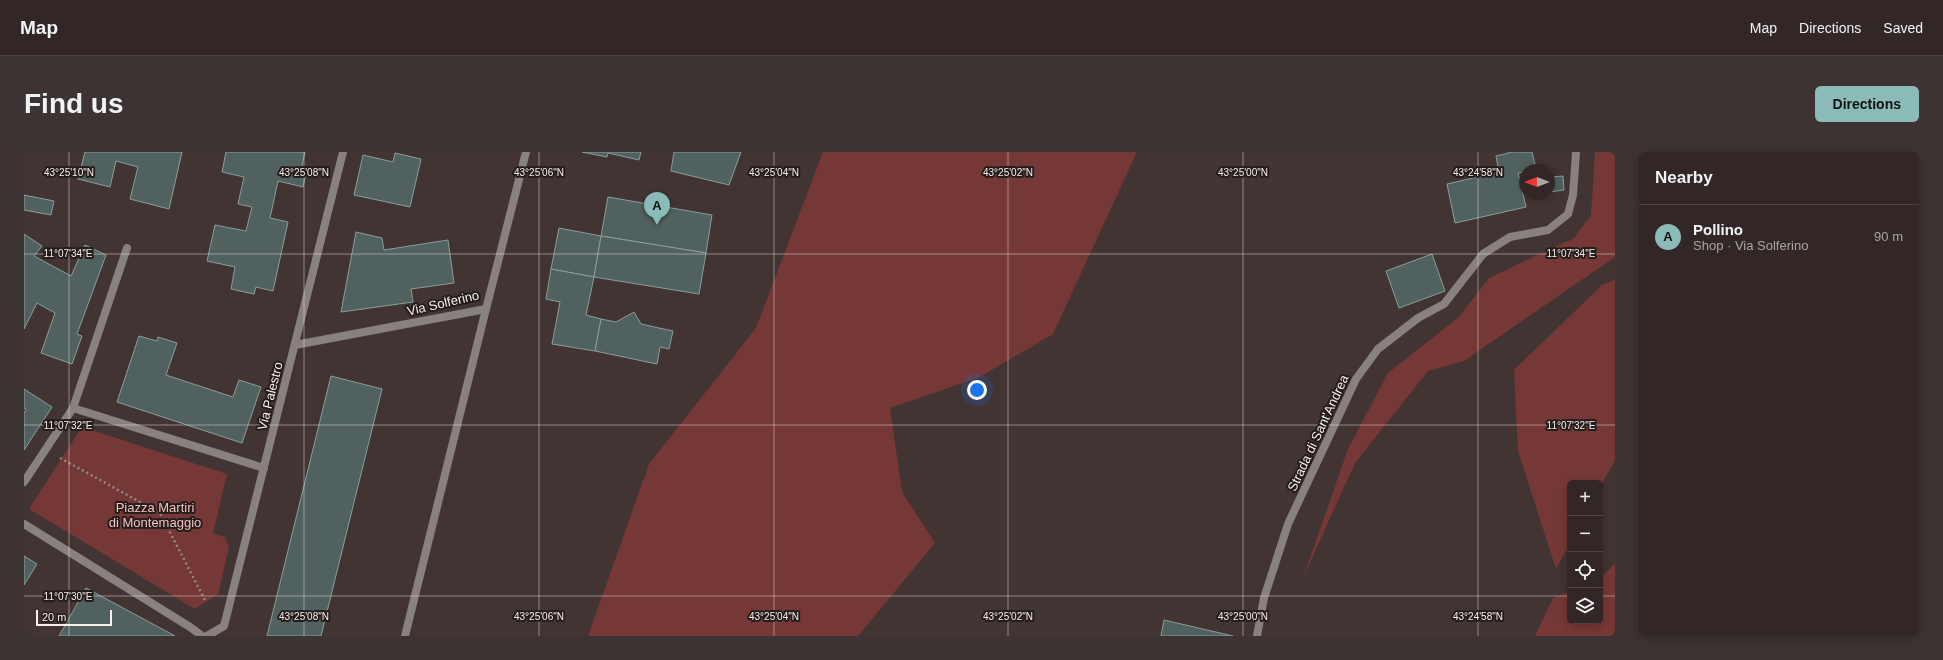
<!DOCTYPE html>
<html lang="en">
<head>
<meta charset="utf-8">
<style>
	:root { --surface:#322726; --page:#3d3332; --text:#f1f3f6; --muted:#a8a5a7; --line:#4d4443; --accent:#8bbbb9 }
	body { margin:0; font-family:Helvetica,sans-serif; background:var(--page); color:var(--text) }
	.controls { position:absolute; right:12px; bottom:12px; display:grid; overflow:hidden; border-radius:6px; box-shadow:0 2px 10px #0003 }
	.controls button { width:36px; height:36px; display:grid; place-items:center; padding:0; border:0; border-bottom:1px solid var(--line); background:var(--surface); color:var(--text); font:20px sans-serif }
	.compass { position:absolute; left:1495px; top:12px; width:36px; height:36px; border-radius:50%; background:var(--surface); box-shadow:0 2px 10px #0003; rotate:270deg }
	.scale { position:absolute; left:12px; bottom:10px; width:76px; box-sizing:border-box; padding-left:4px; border:2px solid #f7eeed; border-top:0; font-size:11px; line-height:14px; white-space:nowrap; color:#f7eeed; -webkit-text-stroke:3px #241d1c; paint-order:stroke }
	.you { position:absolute; left:953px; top:238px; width:14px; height:14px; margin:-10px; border:3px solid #fff; border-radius:50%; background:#1a73e8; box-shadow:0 0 0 6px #1a73e833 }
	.badge { display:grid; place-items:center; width:26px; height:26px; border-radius:50%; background:var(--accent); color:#111; font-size:13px; font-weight:700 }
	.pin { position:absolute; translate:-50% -33px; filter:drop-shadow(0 1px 2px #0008) }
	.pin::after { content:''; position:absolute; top:21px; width:14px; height:12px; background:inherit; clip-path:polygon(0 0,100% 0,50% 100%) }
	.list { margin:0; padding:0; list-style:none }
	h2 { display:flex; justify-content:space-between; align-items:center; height:52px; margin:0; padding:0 16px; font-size:17px }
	h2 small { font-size:13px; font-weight:400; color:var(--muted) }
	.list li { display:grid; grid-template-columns:26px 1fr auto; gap:12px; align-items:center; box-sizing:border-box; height:64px; padding:0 16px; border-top:1px solid var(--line) }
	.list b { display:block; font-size:15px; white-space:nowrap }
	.list p { margin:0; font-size:13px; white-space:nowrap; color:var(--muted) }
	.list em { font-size:13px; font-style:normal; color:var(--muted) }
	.icon { flex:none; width:22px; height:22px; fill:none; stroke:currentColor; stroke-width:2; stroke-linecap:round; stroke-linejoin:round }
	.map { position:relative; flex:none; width:1591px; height:484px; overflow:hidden; border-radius:6px }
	header { display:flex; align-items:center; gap:24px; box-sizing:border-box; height:56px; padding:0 20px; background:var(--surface); border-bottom:1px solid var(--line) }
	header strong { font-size:19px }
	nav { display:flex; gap:22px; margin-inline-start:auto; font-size:14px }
	.intro { display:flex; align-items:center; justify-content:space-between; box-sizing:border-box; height:96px; padding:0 24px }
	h1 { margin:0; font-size:28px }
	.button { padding:10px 18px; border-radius:6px; background:var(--accent); color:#111; font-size:14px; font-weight:700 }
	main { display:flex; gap:24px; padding:0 24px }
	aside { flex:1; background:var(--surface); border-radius:6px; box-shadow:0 2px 10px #0003 }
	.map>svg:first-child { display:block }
	.green { fill:#753836 }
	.building { fill:#50615f; stroke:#8b9e9b }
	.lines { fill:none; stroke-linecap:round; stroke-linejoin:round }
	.path { stroke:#948987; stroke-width:2.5; stroke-dasharray:2 3; stroke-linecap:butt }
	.lane { stroke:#898181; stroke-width:8 }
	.street { stroke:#898181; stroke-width:8 }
	.ticks { fill:none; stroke:#f7eeed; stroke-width:1; stroke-opacity:0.45 }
	.labels { text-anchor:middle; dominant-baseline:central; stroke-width:4; stroke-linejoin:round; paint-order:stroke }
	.street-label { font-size:13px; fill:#f7eeed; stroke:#241d1c }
	.park-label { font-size:13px; fill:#f6c2bd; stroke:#241d1c }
	.ticks-label { font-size:10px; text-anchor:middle; fill:#f7eeed; stroke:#241d1c; stroke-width:4; stroke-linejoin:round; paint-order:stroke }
</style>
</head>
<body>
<header>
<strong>Map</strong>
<nav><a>Map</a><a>Directions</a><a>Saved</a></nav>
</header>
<div class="intro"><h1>Find us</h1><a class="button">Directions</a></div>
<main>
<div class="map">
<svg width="1591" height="484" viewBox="0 0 1591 484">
	<rect width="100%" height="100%" fill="#423432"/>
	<g class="green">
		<polygon points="799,0 1113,0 1029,182 956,225 866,256 878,340 911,391 834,484 564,484 625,312 732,176"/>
		<polygon points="1571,0 1591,0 1591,105 1440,209 1404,219 1331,311 1279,426 1324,297 1364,221 1435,165 1465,126 1550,86 1567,63"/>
		<polygon points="1591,128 1591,308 1576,335 1576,331 1546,331 1546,391 1532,417 1494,299 1490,218 1578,133"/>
		<polygon points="58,275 203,322 189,382 201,385 205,396 194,442 171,457 5,357"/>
		<polygon points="1591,412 1591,484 1511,484 1529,446 1546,440 1546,469 1576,469 1576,426"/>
	</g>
	<g class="building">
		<polygon points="61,0 158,0 145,57 106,47 114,15 92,9 86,35 54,27"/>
		<polygon points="202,0 281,0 278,14 283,16 279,35 254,29 246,66 264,70 249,139 232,135 230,142 207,137 211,115 183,109 191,73 222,79 228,55 214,52 220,25 198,20"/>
		<polygon points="558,0 617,0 615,8 584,1 583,5"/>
		<polygon points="650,0 717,0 705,33 647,19"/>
		<polygon points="1488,0 1508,0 1512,17 1501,18 1501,20 1494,21 1502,55 1431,71 1423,32 1475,20 1472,4"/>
		<polygon points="371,1 397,7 386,55 330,43 339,3 369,10"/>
		<polygon points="1539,24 1540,38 1525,40 1525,25"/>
		<polygon points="0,43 30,49 27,63 0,58"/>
		<polygon points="584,45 688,63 682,101 577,84"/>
		<polygon points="535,76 577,84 570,125 527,117"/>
		<polygon points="332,80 358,86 360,98 424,88 430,131 387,137 389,150 317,160"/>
		<polygon points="0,82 18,94 10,104 47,124 61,93 82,103 53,182 58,184 48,212 17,201 31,161 13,151 0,177"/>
		<polygon points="577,84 682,101 675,142 570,125"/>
		<polygon points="1408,102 1421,139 1375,156 1362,119"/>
		<polygon points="527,117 570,125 562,163 577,167 571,199 528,192 536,150 522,147"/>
		<polygon points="610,160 617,172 649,179 645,197 636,195 633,212 571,199 577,167 592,170"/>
		<polygon points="115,184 133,189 134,185 153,191 142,223 209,245 215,228 237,235 218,291 93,250"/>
		<polygon points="307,224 358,237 297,484 243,484"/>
		<polygon points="0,237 28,255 0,298 0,261 2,257 0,256"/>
		<polygon points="0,404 13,412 0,433"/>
		<polygon points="62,436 151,484 35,484"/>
		<polygon points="1140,468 1209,484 1137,484"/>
	</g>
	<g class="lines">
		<polyline class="path" points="36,306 136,361 182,450"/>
		<polyline class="lane" points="49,256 103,96"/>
		<g class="street">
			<polyline points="271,193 462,157 502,0"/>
			<polyline points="0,330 49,256 240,316"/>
			<polyline points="0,372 166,475 178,484"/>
			<polyline points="183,484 200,474 319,0"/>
			<polyline points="381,484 462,157"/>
			<polyline points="1233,484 1240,446 1264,372 1332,227 1354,197 1394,166 1420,152 1459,102 1486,85 1524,78 1544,62 1549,43 1552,0"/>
		</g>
	</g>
	<path class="ticks" d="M 45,0 L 45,484M 280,0 L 280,484M 515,0 L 515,484M 750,0 L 750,484M 984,0 L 984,484M 1219,0 L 1219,484M 1454,0 L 1454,484M 0,102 L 1591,102M 0,273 L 1591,273M 0,444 L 1546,444M 1576,444 L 1591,444"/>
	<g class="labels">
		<g class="street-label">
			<text transform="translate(419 151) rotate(-13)">Via Solferino</text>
			<text transform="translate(246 244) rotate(-76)">Via Palestro</text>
			<text transform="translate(1294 281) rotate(-65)">Strada di Sant'Andrea</text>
		</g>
		<g class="park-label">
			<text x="131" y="355">Piazza Martiri<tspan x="131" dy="15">di Montemaggio</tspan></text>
		</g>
	</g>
	<g class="ticks-label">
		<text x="45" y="24">43°25'10"N</text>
		<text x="280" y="24">43°25'08"N</text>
		<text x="515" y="24">43°25'06"N</text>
		<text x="750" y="24">43°25'04"N</text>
		<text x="984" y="24">43°25'02"N</text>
		<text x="1219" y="24">43°25'00"N</text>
		<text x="1454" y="24">43°24'58"N</text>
		<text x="1547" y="105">11°07'34"E</text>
		<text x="44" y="105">11°07'34"E</text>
		<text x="1547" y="277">11°07'32"E</text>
		<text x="44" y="277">11°07'32"E</text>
		<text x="44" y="448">11°07'30"E</text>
		<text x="280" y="468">43°25'08"N</text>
		<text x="515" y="468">43°25'06"N</text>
		<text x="750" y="468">43°25'04"N</text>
		<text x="984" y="468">43°25'02"N</text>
		<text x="1219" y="468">43°25'00"N</text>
		<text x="1454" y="468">43°24'58"N</text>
	</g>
</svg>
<div class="controls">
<button>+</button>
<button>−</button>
<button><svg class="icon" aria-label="locate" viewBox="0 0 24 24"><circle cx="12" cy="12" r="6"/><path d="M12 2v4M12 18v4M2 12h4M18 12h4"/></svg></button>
<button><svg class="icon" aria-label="layers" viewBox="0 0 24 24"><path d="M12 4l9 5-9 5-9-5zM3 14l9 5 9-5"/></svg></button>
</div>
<svg class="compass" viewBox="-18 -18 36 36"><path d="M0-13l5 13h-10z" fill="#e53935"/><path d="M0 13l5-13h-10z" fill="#a8a5a7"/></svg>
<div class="scale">20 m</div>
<div class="you"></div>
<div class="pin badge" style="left:633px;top:73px">A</div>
</div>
<aside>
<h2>Nearby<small></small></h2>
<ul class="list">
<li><span class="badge">A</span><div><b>Pollino</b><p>Shop · Via Solferino</p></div><em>90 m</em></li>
</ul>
</aside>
</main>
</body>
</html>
